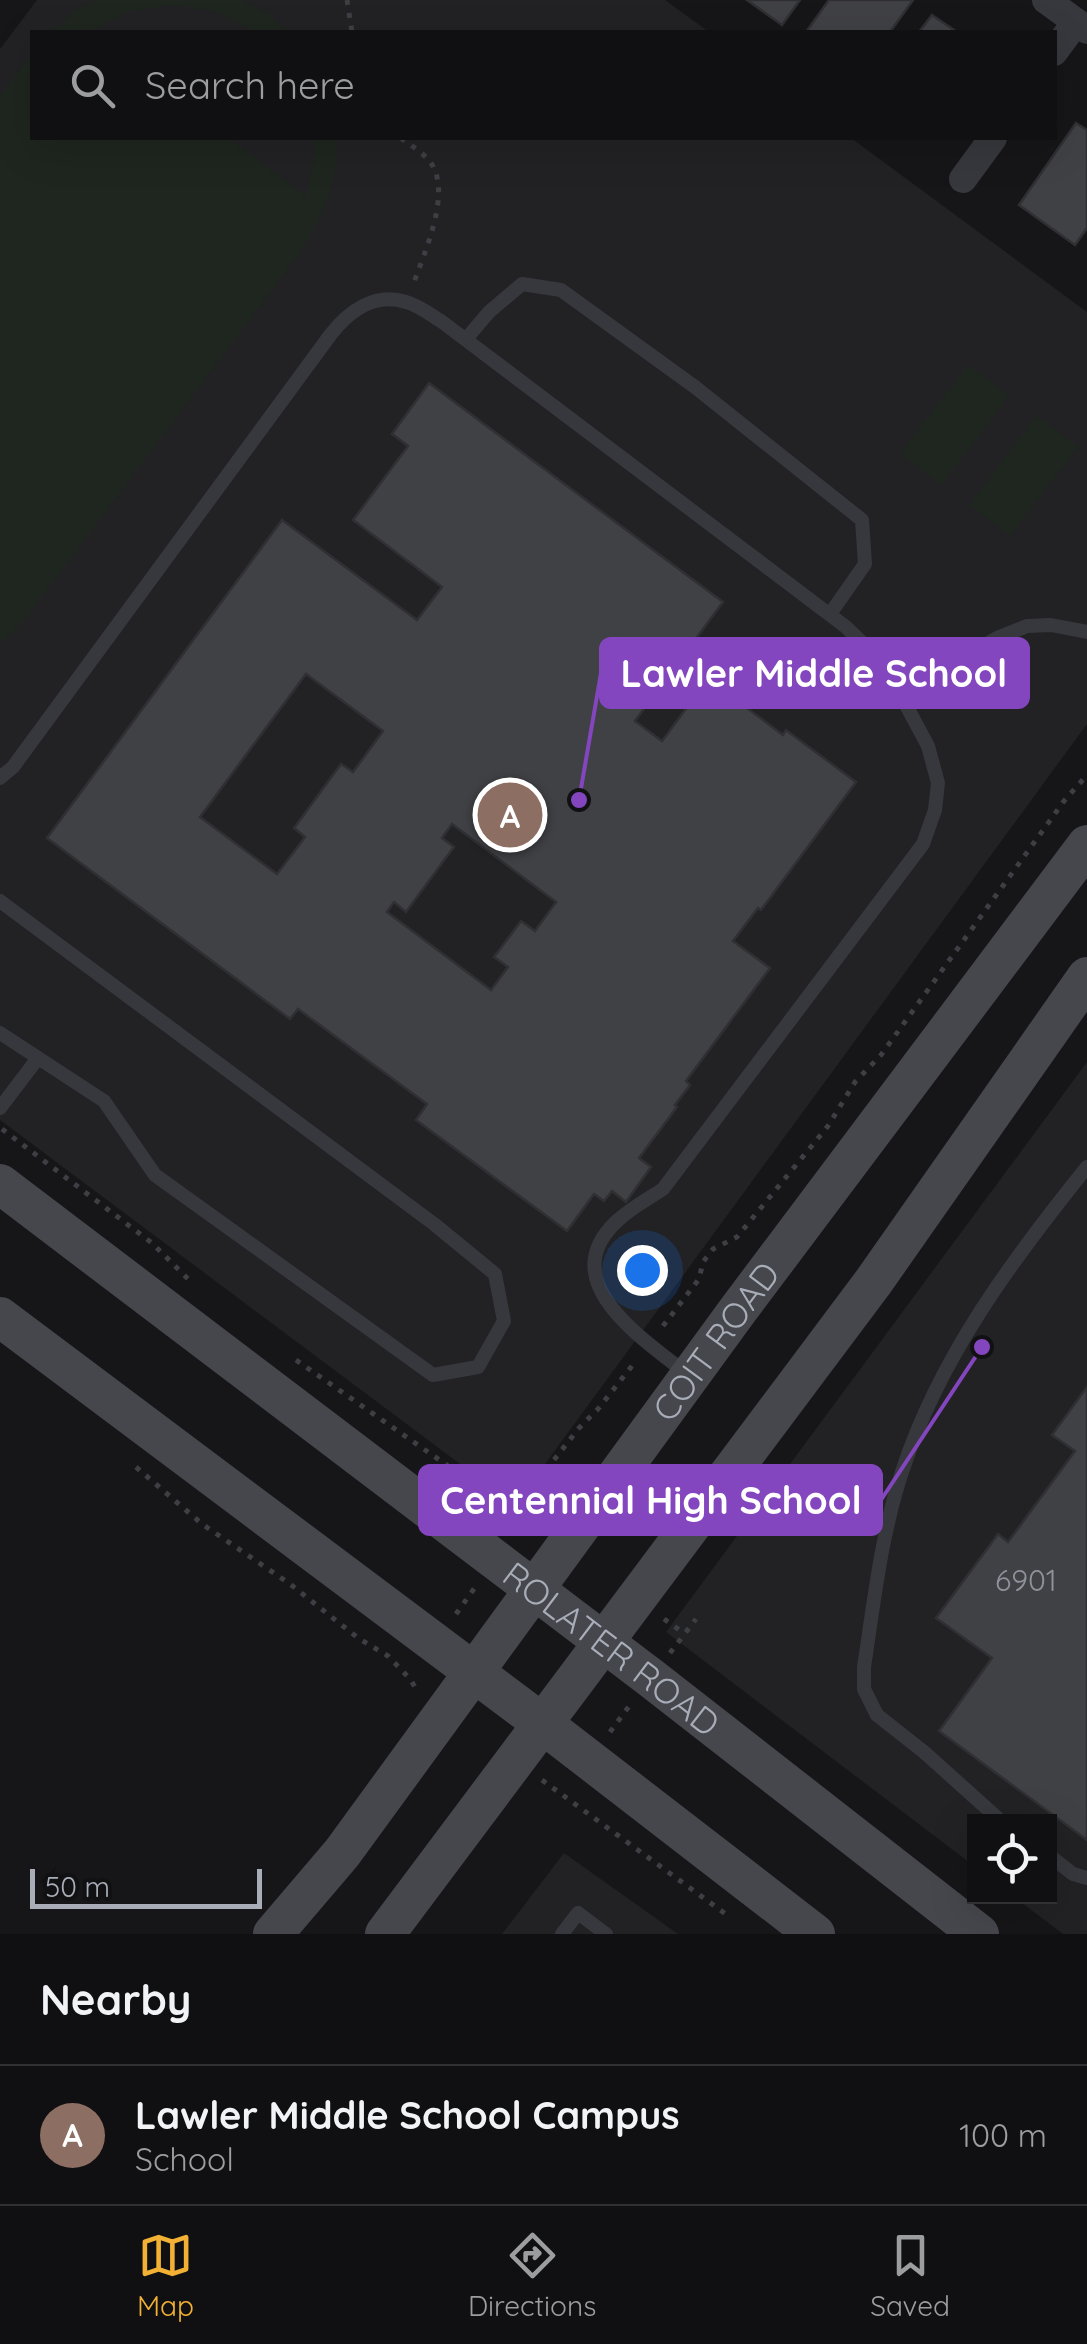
<!DOCTYPE html>
<html lang="en">
<head>
<meta charset="utf-8">
<style>
	:root { --surface:#101012; --page:#19191b; --text:#f1f3f6; --muted:#9c9d9f; --line:#303032; --accent:#f2b134 }
	body { margin:0; font-family:Quicksand,sans-serif; background:var(--page); color:var(--text) }
	.controls { position:absolute; right:30px; bottom:30px; display:grid; overflow:hidden; border-radius:0px; box-shadow:0 10px 40px #0002 }
	.controls button { width:90px; height:90px; display:grid; place-items:center; padding:0; border:0; border-bottom:2px solid var(--line); background:var(--surface); color:var(--text); font:50px sans-serif }
	.scale { position:absolute; left:30px; bottom:25px; width:232px; box-sizing:border-box; padding-left:10px; border:5px solid #a8adb8; border-top:0; font-size:28px; line-height:35px; white-space:nowrap; color:#a8adb8; -webkit-text-stroke:8px #111113; paint-order:stroke }
	.you { position:absolute; left:642px; top:1270px; width:35px; height:35px; margin:-25px; border:8px solid #fff; border-radius:50%; background:#1a73e8; box-shadow:0 0 0 15px #1a73e833 }
	.badge { display:grid; place-items:center; width:65px; height:65px; border-radius:50%; background:var(--accent); color:#fff; font-size:32px; font-weight:700 }
	.pin { position:absolute; translate:-50% -50%; border:5px solid #fff; box-shadow:0 2px 10px #0006 }
	.list { margin:0; padding:0; list-style:none }
	h2 { display:flex; justify-content:space-between; align-items:center; height:130px; margin:0; padding:0 40px; font-size:42px }
	h2 small { font-size:32px; font-weight:400; color:var(--muted) }
	.list li { display:grid; grid-template-columns:65px 1fr auto; gap:30px; align-items:center; box-sizing:border-box; height:140px; padding:0 40px; border-top:2px solid var(--line) }
	.list b { display:block; font-size:38px; white-space:nowrap }
	.list p { margin:0; font-size:32px; white-space:nowrap; color:var(--muted) }
	.list em { font-size:32px; font-style:normal; color:var(--muted) }
	.icon { flex:none; width:55px; height:55px; fill:none; stroke:currentColor; stroke-width:2; stroke-linecap:round; stroke-linejoin:round }
	.map { position:relative; flex:none; width:1087px; height:1934px; overflow:hidden }
	.search { position:absolute; background:var(--surface); box-shadow:0 10px 40px #0002; left:30px; right:30px; top:30px; height:110px; display:flex; align-items:center; gap:25px; box-sizing:border-box; padding:0 35px; border-radius:0px; color:var(--muted); font-size:38px }
	.sheet { height:270px; background:var(--surface) }
	nav { display:flex; justify-content:space-around; align-items:center; box-sizing:border-box; height:140px; border-top:2px solid var(--line); background:var(--surface); font-size:28px; color:var(--muted) }
	nav a { display:grid; justify-items:center; gap:5px }
	nav .on { color:var(--accent) }
	.map>svg:first-child { display:block }
	.built { fill:#222225 }
	.green { fill:#1e261f }
	.building { fill:#404145; stroke:#303034; stroke-width:2.5; fill-rule:evenodd }
	.lines { fill:none; stroke-linecap:round; stroke-linejoin:round }
	.path { stroke:#3d3f44; stroke-width:5; stroke-dasharray:5 8; stroke-linecap:butt }
	.service { stroke:#37383d; stroke-width:14 }
	.minor { stroke:#37383d; stroke-width:28 }
	.secondary { stroke:#45474d; stroke-width:40 }
	.labels { text-anchor:middle; dominant-baseline:central; stroke-width:9; stroke-linejoin:round; paint-order:stroke }
	.number-label { font-size:30px; fill:#8e929b }
	.street-label { font-size:35px; fill:#a8adb8; stroke:#111113 }
	.leader { fill:none; stroke:#8446be; stroke-width:4 }
	.callout-dot { fill:#8446be; stroke:#111113; stroke-width:4 }
	.callout { fill:#8446be; stroke:#8446be; stroke-width:4 }
	.callout-label { font-size:38px; text-anchor:middle; font-weight:bold; fill:#fff }
</style>
</head>
<body>
<div class="map">
<svg width="1087" height="1934" viewBox="0 0 1087 1934">
	<rect width="100%" height="100%" fill="#161618"/>
	<g class="built">
		<polygon points="37,0 665,0 709,32 32,32 32,138 851,138 1087,312 1087,724 515,1505 0,1120 0,49"/>
		<polygon points="1087,1062 1087,1934 1063,1934 1014,1897 1050,1896 1050,1822 974,1822 974,1866 666,1632"/>
		<polygon points="564,1853 678,1934 502,1934"/>
	</g>
	<g class="green">
		<polygon points="97,0 242,0 271,15 287,32 256,32 217,12 173,5 128,12 88,32 52,32 73,12"/>
		<path d="M 32,53 L 32,138 L 228,138 L 306,197 L 315,153 L 313,138 L 335,138 C 341,180 322,214 302,250 L 22,623 L 0,644 L 0,96 Z"/>
		<polygon points="968,365 1009,396 941,485 900,454"/>
		<polygon points="1037,416 1078,447 1010,536 969,505"/>
	</g>
	<g class="building">
		<polygon points="747,0 800,0 782,25"/>
		<polygon points="829,0 913,0 890,32 806,32"/>
		<polygon points="932,15 957,32 919,32"/>
		<polygon points="1076,123 1087,130 1087,228 1075,245 1019,205"/>
		<path d="M 429,383 L 723,602 L 635,721 L 662,741 L 708,679 L 783,735 L 786,730 L 856,782 L 761,910 L 758,908 L 733,941 L 770,968 L 686,1081 L 690,1085 L 675,1105 L 677,1107 L 639,1158 L 651,1167 L 626,1202 L 612,1191 L 604,1201 L 594,1194 L 567,1231 L 416,1120 L 427,1104 L 298,1009 L 290,1019 L 47,838 L 282,520 L 417,620 L 442,587 L 353,520 L 408,446 L 392,434 ZM 306,674 L 383,731 L 353,772 L 341,764 L 294,828 L 305,837 L 277,874 L 200,817 ZM 452,824 L 556,902 L 535,931 L 521,921 L 494,957 L 508,967 L 491,990 L 387,912 L 394,902 L 406,912 L 454,847 L 442,838 Z"/>
		<polygon points="1087,1387 1087,1840 939,1731 992,1658 936,1618 998,1534 1008,1542 1075,1451 1052,1435"/>
	</g>
	<g class="lines">
		<g class="path">
			<polyline points="347,0 352,32"/>
			<path d="M 401,138 C 410,145 424,153 431,163 C 452,194 424,253 413,285"/>
			<polyline points="2,1129 152,1243 188,1279"/>
			<polyline points="663,1326 699,1279 703,1262 713,1249 737,1237 828,1126 855,1082 881,1055 1064,801 1087,775"/>
			<polyline points="296,1360 537,1528"/>
			<polyline points="136,1467 202,1524 290,1584 358,1638 388,1656 411,1680 418,1693"/>
			<polyline points="514,1511 579,1428 598,1409 635,1362"/>
			<polyline points="456,1614 476,1586"/>
			<polyline points="664,1619 685,1634"/>
			<polyline points="670,1653 696,1619"/>
			<polyline points="610,1732 630,1705"/>
			<polyline points="542,1780 727,1915"/>
		</g>
		<g class="service">
			<polyline points="466,339 489,312 522,284 561,290 695,387 862,520 865,564 830,614"/>
			<polyline points="899,693 997,638 1027,626 1051,625 1087,632"/>
			<path d="M 0,778 L 13,767 L 331,334 C 349,311 375,292 406,302 C 418,305 431,315 441,321 L 846,627 L 884,664 L 928,746 L 938,783 L 935,810 L 923,844 L 663,1189 C 648,1199 631,1208 617,1221 C 552,1282 644,1339 687,1374"/>
			<polyline points="0,901 434,1224 495,1274 504,1321 478,1367 433,1375 155,1175 104,1101 0,1033"/>
			<polyline points="0,1108 38,1058"/>
			<path d="M 1002,1822 L 924,1752 L 877,1715 L 864,1689 L 864,1667 C 874,1602 881,1535 902,1472 C 939,1358 1012,1260 1087,1167"/>
			<polyline points="1050,1856 1073,1874 1087,1878"/>
			<polyline points="562,1934 578,1913 606,1934"/>
		</g>
		<g class="minor">
			<polyline points="1046,0 1087,30"/>
			<polyline points="1054,52 1076,22"/>
			<polyline points="963,179 993,138"/>
		</g>
		<g class="secondary">
			<path id="s1" d="M 0,1184 L 651,1678 L 979,1934"/>
			<polyline points="0,1317 543,1724 815,1934"/>
			<path id="s2" d="M 273,1934 L 342,1853 L 738,1310 L 1087,845"/>
			<polyline points="385,1934 874,1281 1087,977"/>
		</g>
	</g>
	<g class="labels">
		<g class="number-label">
			<text x="1026" y="1580">6901</text>
		</g>
		<g class="street-label">
			<text stroke="none"><textPath href="#s2" startOffset="740">COIT ROAD</textPath></text>
			<text stroke="none"><textPath href="#s1" startOffset="768">ROLATER ROAD</textPath></text>
		</g>
	</g>
	<path class="leader" d="M579 800L601 673M982 1347L881 1500"/>
	<g class="callout-dot">
		<circle cx="579" cy="800" r="10"/>
		<circle cx="982" cy="1347" r="10"/>
	</g>
	<g class="callout">
		<rect x="601" y="639" width="427" height="68" rx="10"/>
		<rect x="420" y="1466" width="461" height="68" rx="10"/>
	</g>
	<g class="callout-label">
		<text x="814" y="687">Lawler Middle School</text>
		<text x="651" y="1514">Centennial High School</text>
	</g>
</svg>
<div class="controls">
<button><svg class="icon" aria-label="locate" viewBox="0 0 24 24"><circle cx="12" cy="12" r="6"/><path d="M12 2v4M12 18v4M2 12h4M18 12h4"/></svg></button>
</div>
<div class="scale">50 m</div>
<div class="you"></div>
<div class="pin badge" style="left:510px;top:815px;background:#8d6e63">A</div>
<div class="search"><svg class="icon" aria-label="search" viewBox="0 0 24 24"><circle cx="10" cy="10" r="6"/><path d="M15 15l6 6"/></svg>Search here</div>
</div>
<section class="sheet">
<h2>Nearby<small></small></h2>
<ul class="list">
<li><span class="badge" style="background:#8d6e63">A</span><div><b>Lawler Middle School Campus</b><p>School</p></div><em>100 m</em></li>
</ul>
</section>
<nav>
<a class="on"><svg class="icon" aria-label="map" viewBox="0 0 24 24"><path d="M3 6l6-2 6 2 6-2v14l-6 2-6-2-6 2zM9 4v14M15 6v14"/></svg>Map</a>
<a><svg class="icon" aria-label="directions" viewBox="0 0 24 24"><path d="M12 3l9 9-9 9-9-9zM9 14v-3h6M13 9l2 2-2 2"/></svg>Directions</a>
<a><svg class="icon" aria-label="saved" viewBox="0 0 24 24"><path d="M7 4h10v16l-5-4-5 4z"/></svg>Saved</a>
</nav>
</body>
</html>
